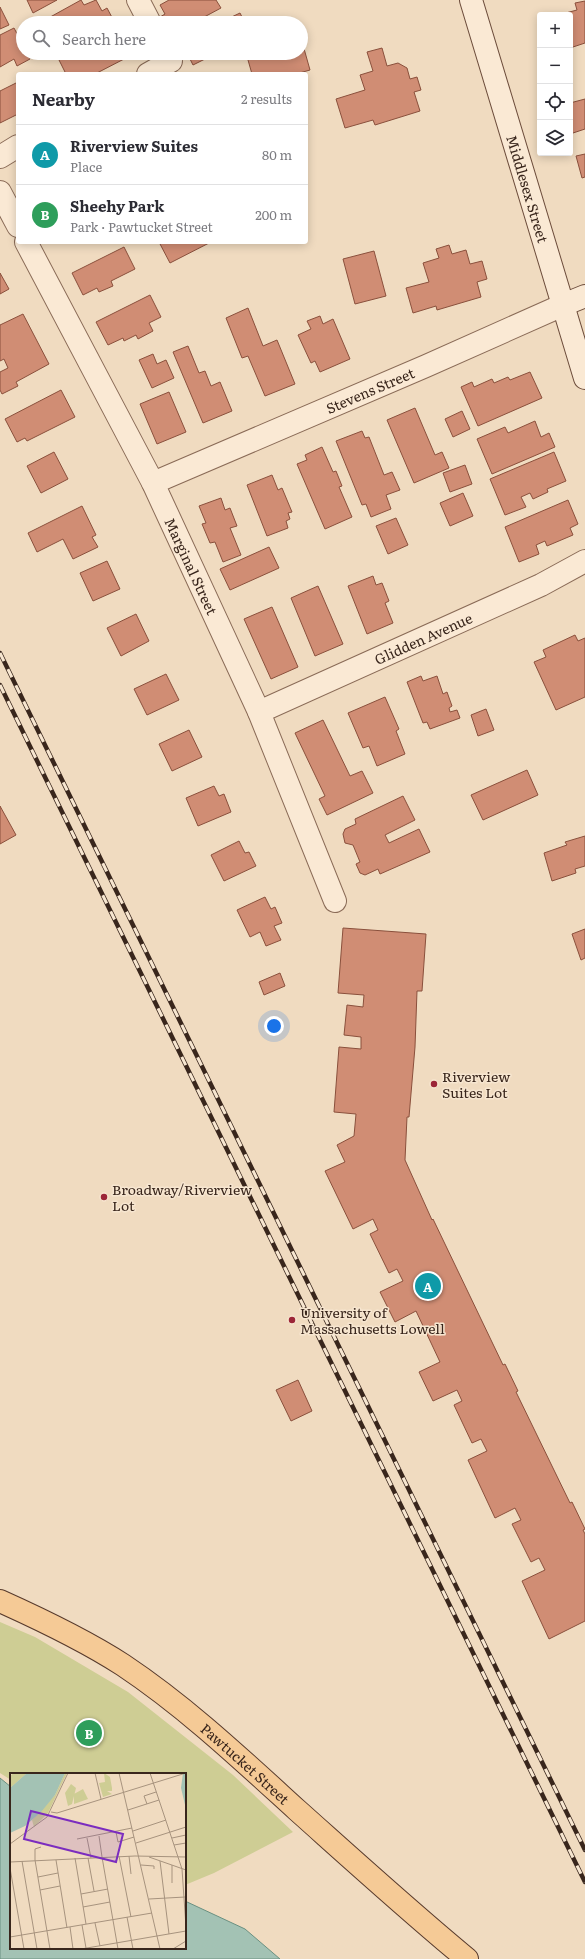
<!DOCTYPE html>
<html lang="en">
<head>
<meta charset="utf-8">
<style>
	:root { --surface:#fff; --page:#f2f2f3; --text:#2b2b33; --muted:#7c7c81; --line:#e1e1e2; --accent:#111827 }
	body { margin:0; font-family:Literata,serif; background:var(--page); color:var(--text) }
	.controls { position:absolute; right:12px; top:12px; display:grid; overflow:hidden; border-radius:4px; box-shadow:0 2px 10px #0003 }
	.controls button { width:36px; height:36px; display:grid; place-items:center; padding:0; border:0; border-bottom:1px solid var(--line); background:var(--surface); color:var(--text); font:20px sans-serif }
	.you { position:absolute; left:274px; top:1026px; width:14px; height:14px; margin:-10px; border:3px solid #fff; border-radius:50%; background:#1a73e8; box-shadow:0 0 0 6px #1a73e833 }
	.badge { display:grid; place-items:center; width:26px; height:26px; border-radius:50%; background:var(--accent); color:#fff; font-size:13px; font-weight:700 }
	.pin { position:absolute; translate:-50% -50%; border:2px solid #fff; box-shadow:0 1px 4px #0006 }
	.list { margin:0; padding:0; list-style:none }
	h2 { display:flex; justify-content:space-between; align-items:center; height:52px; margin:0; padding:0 16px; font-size:17px }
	h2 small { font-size:13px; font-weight:400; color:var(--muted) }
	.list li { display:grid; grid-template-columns:26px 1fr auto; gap:12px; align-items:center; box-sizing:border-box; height:60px; padding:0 16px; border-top:1px solid var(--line) }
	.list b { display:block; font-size:15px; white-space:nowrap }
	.list p { margin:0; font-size:13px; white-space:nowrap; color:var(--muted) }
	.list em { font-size:13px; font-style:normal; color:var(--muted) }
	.icon { flex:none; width:22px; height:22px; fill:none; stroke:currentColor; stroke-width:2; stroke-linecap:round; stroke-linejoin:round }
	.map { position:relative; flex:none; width:585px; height:1959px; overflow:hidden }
	.search { position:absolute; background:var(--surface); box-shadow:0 2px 10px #0003; left:16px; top:16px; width:292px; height:44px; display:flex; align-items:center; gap:10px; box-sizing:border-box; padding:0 14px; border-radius:22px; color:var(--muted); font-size:15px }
	.panel { position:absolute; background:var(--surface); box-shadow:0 2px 10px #0003; left:16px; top:72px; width:292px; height:172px; border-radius:4px }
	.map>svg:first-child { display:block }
	.green { fill:#cecd94 }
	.water { fill:#a3c2b4; stroke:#6a9081 }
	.building { fill:#d08d74; stroke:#8a503c }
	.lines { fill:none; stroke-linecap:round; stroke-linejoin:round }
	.minor-casing { stroke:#8a6b57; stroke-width:24 }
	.secondary-casing { stroke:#6c4c3b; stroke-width:24 }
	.primary-casing { stroke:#573a2c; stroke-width:24 }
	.minor { stroke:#fae9d4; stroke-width:22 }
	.secondary { stroke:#fae9d4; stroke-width:22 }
	.primary { stroke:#f5ca96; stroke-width:22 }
	.rail-casing { stroke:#39261c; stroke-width:4.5 }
	.rail { stroke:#f7e6d0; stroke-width:3; stroke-dasharray:9; stroke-linecap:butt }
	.poi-dot { fill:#9c2537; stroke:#f7e6d0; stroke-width:1.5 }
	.labels { text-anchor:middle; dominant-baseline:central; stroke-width:3; stroke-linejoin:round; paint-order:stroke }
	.street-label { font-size:14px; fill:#39261c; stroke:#f7e6d0 }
	.poi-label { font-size:14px; fill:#39261c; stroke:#f7e6d0; text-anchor:start }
	.inset-road { fill:none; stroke:#a7937e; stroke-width:1 }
	.view { fill:#7b2cbf; fill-opacity:0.15; stroke:#7b2cbf; stroke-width:2 }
	.inset-edge { fill:none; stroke:#39261c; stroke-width:2 }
</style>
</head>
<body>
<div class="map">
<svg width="585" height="1959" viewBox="0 0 585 1959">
	<rect width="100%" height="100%" fill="#f0dbc0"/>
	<polygon class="green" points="0,1622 35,1637 128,1692 233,1775 293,1832 214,1873 185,1885 185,1774 11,1774 11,1780 0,1773"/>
	<polygon class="water" points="0,1778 11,1787 11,1948 185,1948 185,1901 245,1929 280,1959 0,1959"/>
	<g class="building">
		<polygon points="27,0 57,0 33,13"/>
		<polygon points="81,0 84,5 96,0 102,11 107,8 115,23 44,23 43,21"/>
		<polygon points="169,0 216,0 221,8 193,23 164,23 160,17 165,14 160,5"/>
		<polygon points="585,1 585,43 570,48 570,15 558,15 577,10 575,3"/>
		<polygon points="0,7 9,25 0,29"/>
		<polygon points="240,13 245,23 219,23"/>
		<polygon points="14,28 23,45 23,53 27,53 30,59 17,66 14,59 0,67 0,35"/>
		<polygon points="301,38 310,70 296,74 252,74 246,53 301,53"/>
		<polygon points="382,48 387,66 398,63 407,68 410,79 417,77 421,90 414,92 420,111 375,125 373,120 345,128 336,99 365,90 360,75 373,71 367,52"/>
		<polygon points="73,53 124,53 126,58 95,74 66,74 59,60"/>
		<polygon points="187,53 217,53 193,65"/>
		<polygon points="18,82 18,114 0,123 0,91"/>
		<polygon points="585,99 585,129 570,134 570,103"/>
		<polygon points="585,154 585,177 582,178 576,156"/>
		<polygon points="159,242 211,242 170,263"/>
		<polygon points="449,245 452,254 466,250 470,264 482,261 487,279 477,282 481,297 437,310 436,306 413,313 406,288 429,282 423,263 439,258 436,249"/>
		<polygon points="124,247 135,269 111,281 113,286 99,292 97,288 83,295 72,273"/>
		<polygon points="374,251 386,296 355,304 343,259"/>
		<polygon points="0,273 9,289 0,294"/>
		<polygon points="150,295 161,317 149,323 153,331 138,339 136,335 124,341 123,338 108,345 96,322"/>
		<polygon points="248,308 263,346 277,340 295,384 265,396 248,356 242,358 226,318"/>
		<polygon points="23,314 49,364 16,382 18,386 2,394 0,390 0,372 8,368 4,359 0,361 0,325"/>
		<polygon points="320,316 323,324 333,319 350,359 320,372 315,361 311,363 298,335 311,329 307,321"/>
		<polygon points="188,346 199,373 205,371 211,386 220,382 232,411 203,423 173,352"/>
		<polygon points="153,354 157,364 166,360 174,378 152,388 139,360"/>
		<polygon points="530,372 542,398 478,426 461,387 472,382 474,387 492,379 494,383 508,377 510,380"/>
		<polygon points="61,390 75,417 27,441 25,438 17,442 5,419"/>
		<polygon points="169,392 186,432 157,444 140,404"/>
		<polygon points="415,408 435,455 442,452 449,468 414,483 387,420"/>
		<polygon points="462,411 470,429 453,437 445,419"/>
		<polygon points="535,421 541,437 549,433 555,447 492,474 477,439 505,427 508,433"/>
		<polygon points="362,431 365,438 369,437 384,475 392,472 400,490 386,495 391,509 371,517 366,504 362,505 336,441"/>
		<polygon points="322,447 333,472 336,471 342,486 339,487 352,517 325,529 297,464 307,460 305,455"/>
		<polygon points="54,452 68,479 41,493 27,466"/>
		<polygon points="554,452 566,481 547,489 548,492 533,499 530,493 521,497 526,507 505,515 490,479"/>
		<polygon points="465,465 472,484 450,492 443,473"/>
		<polygon points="272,475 278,490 282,488 292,512 288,513 290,519 286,521 288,528 267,536 247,485"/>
		<polygon points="463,493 473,516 450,526 440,503"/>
		<polygon points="221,498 225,510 230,508 237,526 230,528 241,555 223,562 215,542 210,543 202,524 206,523 199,506"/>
		<polygon points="568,500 578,524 570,528 573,535 547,546 545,541 536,545 539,554 519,562 505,527"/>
		<polygon points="82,506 96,535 92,537 98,547 73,559 63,539 37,552 28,533"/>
		<polygon points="396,518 408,545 388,554 376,526"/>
		<polygon points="269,547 279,568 230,590 220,569"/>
		<polygon points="107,561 120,589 93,601 80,573"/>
		<polygon points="373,576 376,585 382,583 389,601 385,603 393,623 367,634 348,586"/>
		<polygon points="318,586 343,644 315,656 291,598"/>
		<polygon points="272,607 298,667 271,679 244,619"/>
		<polygon points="136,614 149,641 121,656 107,628"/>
		<polygon points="575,635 578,641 585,638 585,697 556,710 534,662 546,657 543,650"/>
		<polygon points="166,674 179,700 147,715 134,689"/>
		<polygon points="421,676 423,681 437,676 443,694 447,692 452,706 449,708 450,712 457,710 460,718 430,729 427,722 423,723 407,682"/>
		<polygon points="385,697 399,729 396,731 405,754 377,766 369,746 363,748 348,713"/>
		<polygon points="486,709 494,730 478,736 471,715"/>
		<polygon points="323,720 350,776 362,771 373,793 327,815 319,799 325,796 295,733"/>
		<polygon points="189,730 202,757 172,771 159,744"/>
		<polygon points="527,770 538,795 483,820 471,795"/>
		<polygon points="214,786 219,796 224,794 231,812 198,826 186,798"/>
		<polygon points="403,796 415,820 385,835 389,843 419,829 430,852 380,874 378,869 365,875 360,873 356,864 360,862 353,845 345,843 343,834 345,829 356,824 355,819"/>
		<polygon points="0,806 16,835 0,844"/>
		<polygon points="585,836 585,866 575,869 576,873 552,881 544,853 567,845 565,842"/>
		<polygon points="239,841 245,853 249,852 256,866 224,881 211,855"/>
		<polygon points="265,897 271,909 275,907 282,923 274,926 281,940 266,946 260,932 250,937 237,910"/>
		<polygon points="343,928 426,934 422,991 417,991 415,1047 409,1117 407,1117 405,1160 432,1220 433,1219 503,1365 505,1364 518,1391 516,1392 570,1503 572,1502 585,1529 583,1530 585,1534 585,1621 549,1639 522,1581 545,1570 539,1558 531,1562 512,1524 521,1520 515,1508 495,1518 468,1460 487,1451 481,1439 472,1443 454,1405 462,1401 457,1390 433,1401 419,1372 440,1362 416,1311 395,1322 380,1292 403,1281 397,1269 389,1273 370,1234 378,1230 373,1219 353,1229 325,1171 345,1162 337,1145 354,1136 356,1114 334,1112 339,1047 361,1049 361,1037 344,1035 347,1005 363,1007 364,995 338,993"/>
		<polygon points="585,929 585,958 581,960 572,934"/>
		<polygon points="280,973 285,986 264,995 259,982"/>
		<polygon points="298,1380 312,1411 291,1421 276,1390"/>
	</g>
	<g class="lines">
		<g class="minor-casing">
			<g id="minor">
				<polyline points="138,0 150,23"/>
				<polyline points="148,74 171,61 166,53"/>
				<polyline points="0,157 18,146"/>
				<polyline points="0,192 18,226"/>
				<path id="s1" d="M 26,242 L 153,483 L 259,712 L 335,901"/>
				<path id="s2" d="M 153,483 L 426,366 L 563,305"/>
				<path id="s3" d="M 259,712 L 541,585 L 585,561"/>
			</g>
		</g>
		<g class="secondary-casing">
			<g id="secondary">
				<path id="s4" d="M 471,0 L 585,378"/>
				<polyline points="563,305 585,296"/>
			</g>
		</g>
		<g class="primary-casing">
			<g id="primary">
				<path id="s5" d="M 0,1601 C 40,1619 86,1641 123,1665 C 186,1707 241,1759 297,1810 C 353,1860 409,1911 467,1959"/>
			</g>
		</g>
		<use href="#minor" class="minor"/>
		<use href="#secondary" class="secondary"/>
		<use href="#primary" class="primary"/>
		<g class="rail-casing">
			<g id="rail">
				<polyline points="0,653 585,1850"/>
				<polyline points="0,685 585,1882"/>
			</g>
		</g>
		<use href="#rail" class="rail"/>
	</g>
	<g class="poi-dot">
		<circle cx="434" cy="1084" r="4"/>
		<circle cx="104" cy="1197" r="4"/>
		<circle cx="292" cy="1320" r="4"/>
	</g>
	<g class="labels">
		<g class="street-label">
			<text stroke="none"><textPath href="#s4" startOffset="197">Middlesex Street</textPath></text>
			<text stroke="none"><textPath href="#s2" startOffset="236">Stevens Street</textPath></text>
			<text stroke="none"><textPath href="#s1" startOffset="364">Marginal Street</textPath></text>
			<text stroke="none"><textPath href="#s3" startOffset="180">Glidden Avenue</textPath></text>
			<text stroke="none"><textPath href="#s5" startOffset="296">Pawtucket Street</textPath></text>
		</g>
		<g class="poi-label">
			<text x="442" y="1076">Riverview<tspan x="442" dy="16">Suites Lot</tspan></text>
			<text x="112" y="1189">Broadway/Riverview<tspan x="112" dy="16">Lot</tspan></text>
			<text x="300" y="1312">University of<tspan x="300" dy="16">Massachusetts Lowell</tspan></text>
		</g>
	</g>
	<g transform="translate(10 1773)">
		<rect width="176" height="176" fill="#f0dbc0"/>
		<path d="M 4,0 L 17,0 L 0,15 L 0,3 ZM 55,0 L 57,0 L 38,40 L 24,54 L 22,47 L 45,22 ZM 94,0 L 100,4 L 102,15 L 102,18 L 97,18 L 102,21 L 93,24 L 89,10 L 95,9 ZM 61,11 L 66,15 L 62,31 L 58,33 L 55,20 ZM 73,16 L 78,26 L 64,31 L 64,21 Z" fill="#cecd94"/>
		<path d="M 17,0 L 55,0 L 45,22 L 31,39 L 15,53 L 0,60 L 0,15 ZM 173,0 L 176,0 L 176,36 L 171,15 Z" fill="#a3c2b4"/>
		<path class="inset-road" d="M 85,0 L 91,26M 109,0 L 150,176M 140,0 L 172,96 L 176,154M 137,31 L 134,23 L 146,19M 118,37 L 149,27M 41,39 L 47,40 L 176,0M 123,58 L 156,47M 106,59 L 108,69 L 124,64M 89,63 L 92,84M 77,65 L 81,85M 162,65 L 176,62M 67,66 L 122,55M 126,70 L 176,54M 0,71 L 37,44 L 58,0M 164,72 L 176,70M 31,74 L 25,76 L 25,87 L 40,176M 109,83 L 121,144M 119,83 L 121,101M 92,84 L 108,176M 139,84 L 176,97M 65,85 L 76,151M 78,85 L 84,118M 46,87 L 57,155M 12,88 L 27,176M 150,88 L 159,161M 0,89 L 125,83 L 176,84M 131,92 L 144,93 L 144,96M 0,95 L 14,176M 28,104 L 48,100M 162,110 L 162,92M 30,117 L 50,113M 71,121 L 98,116M 139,126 L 175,124M 73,134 L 100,129M 117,144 L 123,176M 85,150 L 90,173M 72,152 L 76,175M 60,154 L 63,176M 0,164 L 142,140M 71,176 L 176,158M 163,176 L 176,168"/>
		<path class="view" d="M 21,38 L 113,61 L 106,89 L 14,66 Z"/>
		<rect width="176" height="176" class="inset-edge"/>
	</g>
</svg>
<div class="controls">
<button>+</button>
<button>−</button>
<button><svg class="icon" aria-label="locate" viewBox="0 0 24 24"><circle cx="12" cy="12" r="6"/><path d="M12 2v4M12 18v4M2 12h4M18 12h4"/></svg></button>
<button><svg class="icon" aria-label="layers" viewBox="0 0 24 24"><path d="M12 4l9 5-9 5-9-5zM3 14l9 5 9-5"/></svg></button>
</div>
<div class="you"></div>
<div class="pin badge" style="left:428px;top:1286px;background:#0f9aa8">A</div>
<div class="pin badge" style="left:89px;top:1733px;background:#2e9e5b">B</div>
<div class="search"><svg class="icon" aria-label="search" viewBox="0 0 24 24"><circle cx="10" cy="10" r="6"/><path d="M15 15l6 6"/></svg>Search here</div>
<section class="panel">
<h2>Nearby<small>2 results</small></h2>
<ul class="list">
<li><span class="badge" style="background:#0f9aa8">A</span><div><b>Riverview Suites</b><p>Place</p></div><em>80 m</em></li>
<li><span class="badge" style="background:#2e9e5b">B</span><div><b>Sheehy Park</b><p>Park · Pawtucket Street</p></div><em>200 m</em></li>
</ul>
</section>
</div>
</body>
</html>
